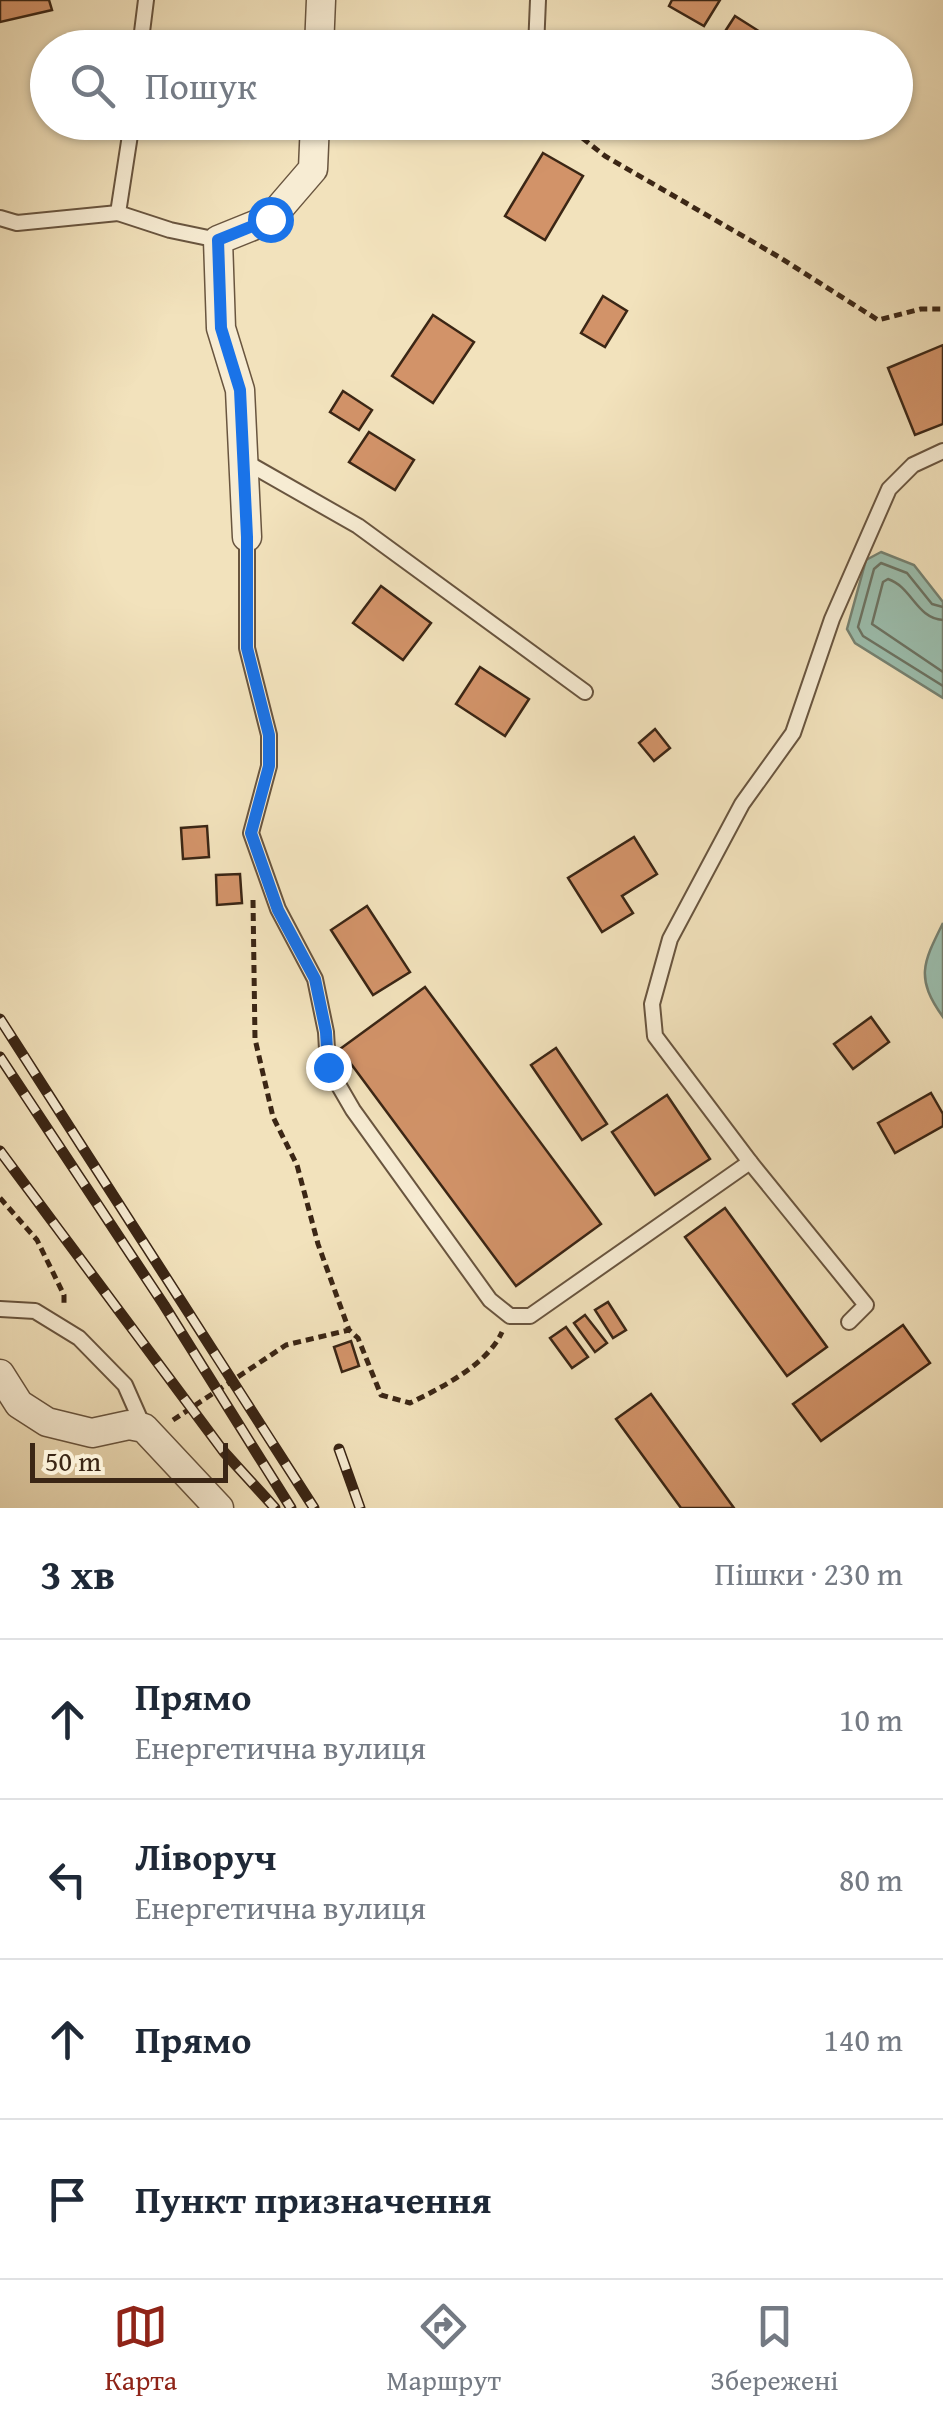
<!DOCTYPE html>
<html lang="uk">
<head>
<meta charset="utf-8">
<style>
	:root { --surface:#fff; --page:#f2f2f3; --text:#1f2937; --muted:#747a83; --line:#e0e1e3; --accent:#8f2418 }
	body { margin:0; font-family:"Gentium Book Plus",serif; background:var(--page); color:var(--text) }
	.scale { position:absolute; left:30px; bottom:25px; width:198px; box-sizing:border-box; padding-left:10px; border:5px solid #3b2615; border-top:0; font-size:28px; line-height:35px; white-space:nowrap; color:#3b2615; -webkit-text-stroke:8px #f7ecd3; paint-order:stroke }
	.stop { position:absolute; width:30px; height:30px; margin:-22px; border:8px solid #1a73e8; border-radius:50%; background:#fff }
	.stop.end { background:#1a73e8; border-color:#fff; box-shadow:0 2px 10px #0008 }
	.list { margin:0; padding:0; list-style:none }
	h2 { display:flex; justify-content:space-between; align-items:center; height:130px; margin:0; padding:0 40px; font-size:42px }
	h2 small { font-size:32px; font-weight:400; color:var(--muted) }
	.list li { display:grid; grid-template-columns:65px 1fr auto; gap:30px; align-items:center; box-sizing:border-box; height:160px; padding:0 40px; border-top:2px solid var(--line) }
	.list b { display:block; font-size:38px; white-space:nowrap }
	.list p { margin:0; font-size:32px; white-space:nowrap; color:var(--muted) }
	.list em { font-size:32px; font-style:normal; color:var(--muted) }
	.icon { flex:none; width:55px; height:55px; fill:none; stroke:currentColor; stroke-width:2; stroke-linecap:round; stroke-linejoin:round }
	.map { position:relative; flex:none; width:943px; height:1508px; overflow:hidden }
	.search { position:absolute; background:var(--surface); box-shadow:0 2px 8px #0004; left:30px; right:30px; top:30px; height:110px; display:flex; align-items:center; gap:25px; box-sizing:border-box; padding:0 35px; border-radius:55px; color:var(--muted); font-size:38px }
	.sheet { height:770px; background:var(--surface) }
	nav { display:flex; justify-content:space-around; align-items:center; box-sizing:border-box; height:140px; border-top:2px solid var(--line); background:var(--surface); font-size:28px; color:var(--muted) }
	nav a { display:grid; justify-items:center; gap:5px }
	nav .on { color:var(--accent) }
	.map>svg:first-child { display:block }
	.water { fill:#9bbeae; stroke:#758171; stroke-width:2.5 }
	.lines { fill:none; stroke-linecap:round; stroke-linejoin:round }
	.shore { stroke:#6b7262; stroke-width:2.5 }
	.building { fill:#d29369; stroke:#3b2615; stroke-width:2.5 }
	.lane-casing { stroke:#69553f; stroke-width:18 }
	.street-casing { stroke:#69553f; stroke-width:31 }
	.path { stroke:#3b2615; stroke-width:5; stroke-dasharray:8 5; stroke-linecap:butt }
	.lane { stroke:#f7ecd3; stroke-width:14 }
	.street { stroke:#f7ecd3; stroke-width:28 }
	.rail-casing { stroke:#3b2615; stroke-width:11 }
	.rail { stroke:#f7ecd3; stroke-width:8; stroke-dasharray:22; stroke-linecap:butt }
	.route { stroke:#1a73e8; stroke-width:12 }
</style>
</head>
<body>
<div class="map">
<svg width="943" height="1508" viewBox="0 0 943 1508">
	<rect width="100%" height="100%" fill="#f2e2bc"/>
	<filter id="stains"><feTurbulence type="fractalNoise" baseFrequency=".002" numOctaves="4"/><feColorMatrix values="0 0 0 0 .2 0 0 0 0 .09 0 0 0 0 .02 0 0 0 .5 -.17"/></filter>
	<radialGradient id="worn" r=".72"><stop offset=".6" stop-color="#630" stop-opacity="0"/><stop offset="1" stop-color="#630" stop-opacity=".3"/></radialGradient>
	<g class="water">
		<polygon points="881,552 914,565 943,602 943,698 855,643 847,629 866,560"/>
		<path d="M 943,923 L 943,1017 C 915,978 923,963 943,923 Z"/>
	</g>
	<g class="lines">
		<g class="shore">
			<polyline points="943,607 932,604 907,573 881,563 874,569 858,627 863,636 943,686"/>
			<path d="M 943,620 C 916,618 912,587 888,579 L 883,582 L 872,624 L 943,672"/>
		</g>
	</g>
	<g class="building">
		<polygon points="0,0 49,0 52,10 0,22"/>
		<polygon points="672,0 720,0 704,26 669,6"/>
		<polygon points="735,16 776,42 772,48 747,48 724,33"/>
		<polygon points="721,36 738,48 713,48"/>
		<polygon points="771,122 799,122 789,137"/>
		<polygon points="543,153 583,176 545,240 505,216"/>
		<polygon points="603,296 627,311 605,347 581,333"/>
		<polygon points="433,315 474,342 433,403 392,376"/>
		<polygon points="943,345 943,424 915,435 888,368"/>
		<polygon points="343,391 372,410 359,430 330,412"/>
		<polygon points="369,432 414,460 395,490 349,462"/>
		<polygon points="381,586 431,623 403,660 353,623"/>
		<polygon points="480,667 529,699 505,736 456,704"/>
		<polygon points="655,729 670,748 654,761 639,743"/>
		<polygon points="207,826 209,857 183,859 181,828"/>
		<polygon points="634,837 657,874 622,896 633,913 602,932 568,878"/>
		<polygon points="240,874 242,903 217,905 216,875"/>
		<polygon points="367,906 410,972 373,995 331,930"/>
		<polygon points="425,987 601,1224 516,1286 340,1049"/>
		<polygon points="871,1017 889,1042 853,1069 834,1044"/>
		<polygon points="556,1048 607,1124 582,1140 531,1065"/>
		<polygon points="931,1093 943,1114 943,1126 895,1153 878,1123"/>
		<polygon points="667,1095 710,1159 655,1195 612,1132"/>
		<polygon points="725,1208 827,1347 787,1376 685,1237"/>
		<polygon points="608,1302 626,1330 613,1338 595,1310"/>
		<polygon points="585,1315 607,1343 595,1352 574,1323"/>
		<polygon points="903,1325 930,1363 821,1441 793,1404"/>
		<polygon points="566,1327 588,1357 572,1368 550,1338"/>
		<polygon points="351,1341 359,1366 342,1372 334,1347"/>
		<polygon points="651,1394 734,1508 681,1508 616,1419"/>
	</g>
	<g class="lines">
		<g class="lane-casing">
			<g id="lane">
				<polyline points="140,48 146,0"/>
				<polyline points="536,48 538,0"/>
				<polyline points="132,122 118,213 170,230 218,240"/>
				<polyline points="0,218 17,223 118,213"/>
				<polyline points="244,461 358,526 585,692"/>
				<polyline points="247,537 247,648 269,735 269,766 251,833 278,909 315,979 326,1032 328,1067 353,1110 490,1300 510,1316 530,1316 750,1162"/>
				<polyline points="0,1309 35,1311 79,1338 125,1385 144,1428"/>
				<polyline points="849,1322 866,1305 750,1162 655,1036 652,1004 670,939 742,804 793,733 832,619 889,489 913,465 943,451"/>
			</g>
		</g>
		<g class="street-casing">
			<g id="street">
				<polyline points="319,48 321,0"/>
				<polyline points="247,537 240,390 221,328 218,240 270,219 313,169 315,122"/>
				<polyline points="0,1374 19,1404 47,1422 92,1433 129,1425 144,1428 219,1508"/>
			</g>
		</g>
		<g class="path">
			<polyline points="562,122 605,156 779,257 878,320 921,309 943,309"/>
			<polyline points="253,900 255,1039 273,1117 297,1165 318,1244 349,1330"/>
			<polyline points="0,1198 37,1240 64,1295 64,1305"/>
			<path d="M 173,1420 L 286,1345 L 349,1330 L 358,1338 L 381,1395 L 410,1403 C 441,1388 487,1365 502,1332"/>
		</g>
		<use href="#lane" class="lane"/>
		<use href="#street" class="street"/>
		<g class="rail-casing">
			<g id="rail">
				<polyline points="0,1019 314,1508"/>
				<polyline points="0,1057 164,1305 291,1508"/>
				<polyline points="0,1151 224,1452 275,1508"/>
				<polyline points="339,1449 360,1508"/>
			</g>
		</g>
		<use href="#rail" class="rail"/>
	</g>
	<g class="lines">
		<polyline class="route" points="270,219 218,240 221,328 240,390 247,537 247,648 269,735 269,766 251,833 278,910 315,979 326,1032 328,1067"/>
	</g>
	<rect width="100%" height="100%" filter="url(#stains)"/>
	<rect width="100%" height="100%" fill="url(#worn)"/>
</svg>
<div class="scale">50 m</div>
<div class="stop" style="left:270px;top:219px"></div>
<div class="stop end" style="left:328px;top:1067px"></div>
<div class="search"><svg class="icon" aria-label="search" viewBox="0 0 24 24"><circle cx="10" cy="10" r="6"/><path d="M15 15l6 6"/></svg>Пошук</div>
</div>
<section class="sheet">
<h2>3 хв<small>Пішки · 230 m</small></h2>
<ul class="list">
<li><svg class="icon" aria-label="ahead" viewBox="0 0 24 24"><path d="M12 20V5M6 11l6-6 6 6"/></svg><div><b>Прямо</b><p>Енергетична вулиця</p></div><em>10 m</em></li>
<li><svg class="icon" aria-label="left" viewBox="0 0 24 24"><path d="M17 20v-9H6M10 6l-5 5 5 5"/></svg><div><b>Ліворуч</b><p>Енергетична вулиця</p></div><em>80 m</em></li>
<li><svg class="icon" aria-label="ahead" viewBox="0 0 24 24"><path d="M12 20V5M6 11l6-6 6 6"/></svg><div><b>Прямо</b></div><em>140 m</em></li>
<li><svg class="icon" aria-label="arrive" viewBox="0 0 24 24"><path d="M6 21V4h12l-3 4 3 4H6"/></svg><div><b>Пункт призначення</b></div></li>
</ul>
</section>
<nav>
<a class="on"><svg class="icon" aria-label="map" viewBox="0 0 24 24"><path d="M3 6l6-2 6 2 6-2v14l-6 2-6-2-6 2zM9 4v14M15 6v14"/></svg>Карта</a>
<a><svg class="icon" aria-label="directions" viewBox="0 0 24 24"><path d="M12 3l9 9-9 9-9-9zM9 14v-3h6M13 9l2 2-2 2"/></svg>Маршрут</a>
<a><svg class="icon" aria-label="saved" viewBox="0 0 24 24"><path d="M7 4h10v16l-5-4-5 4z"/></svg>Збережені</a>
</nav>
</body>
</html>
